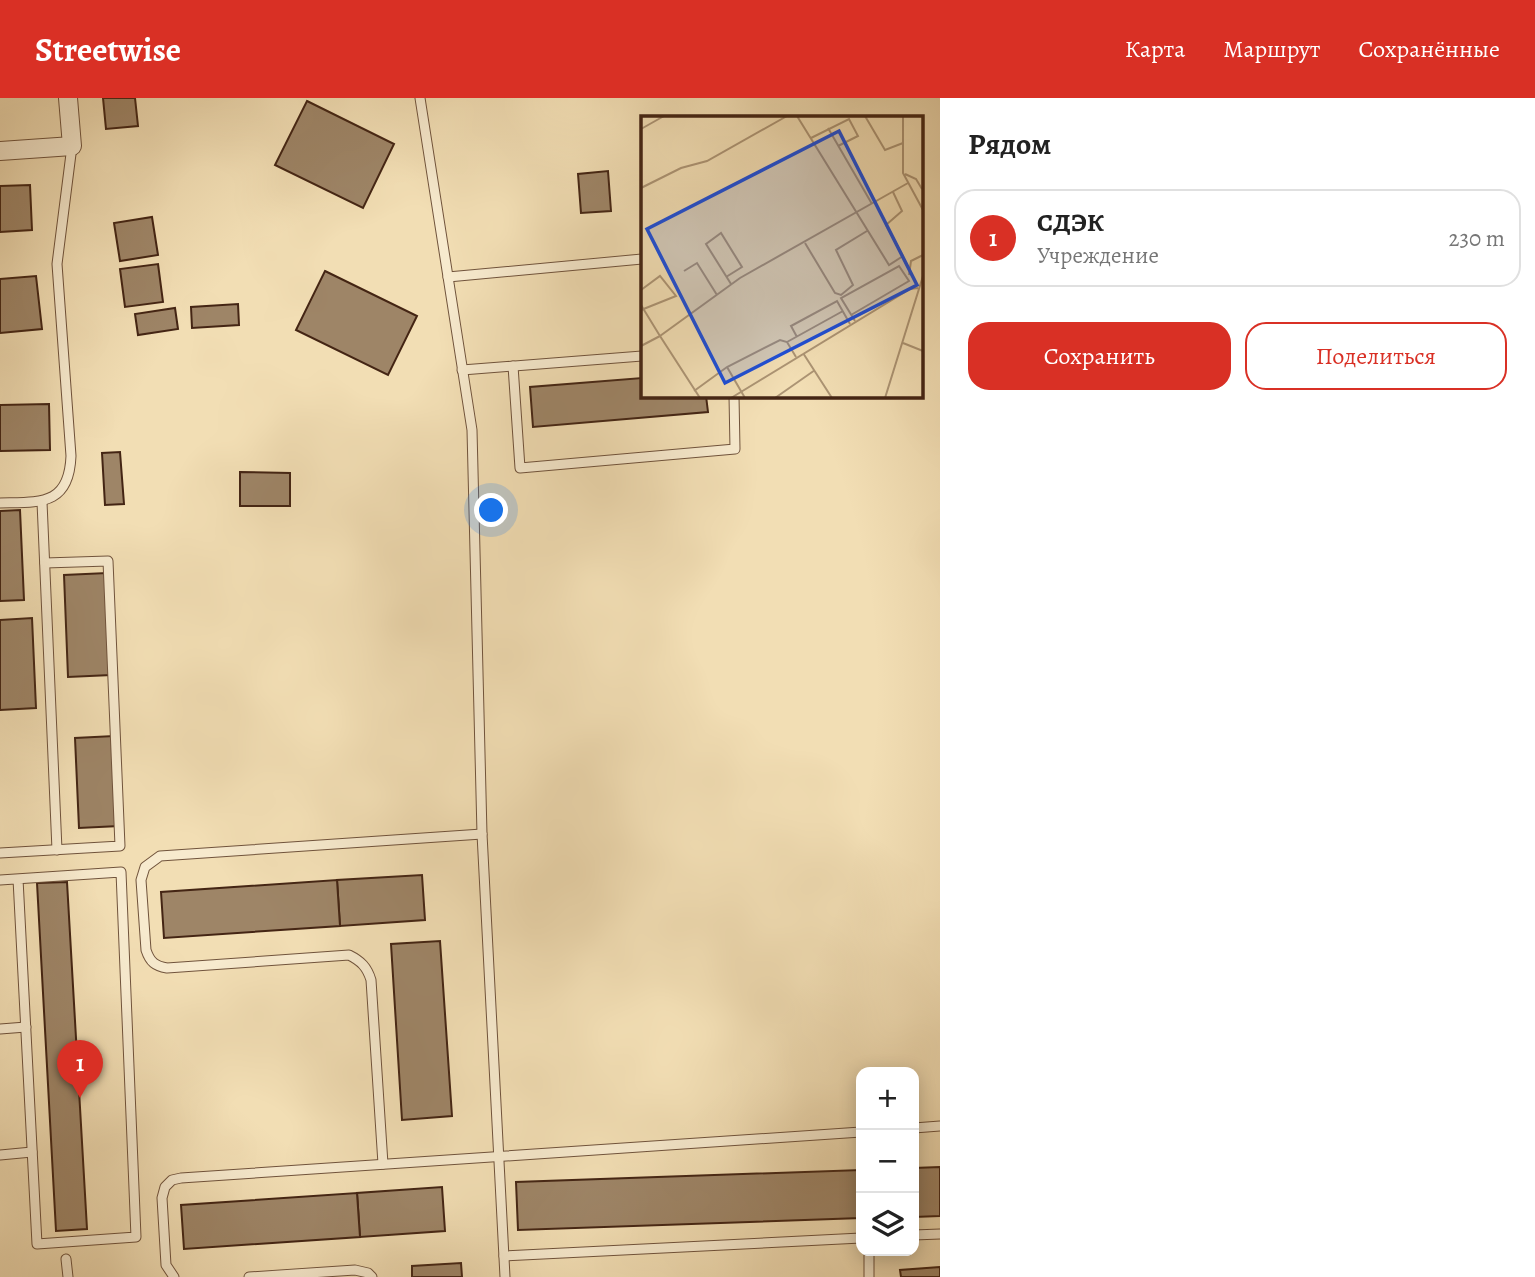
<!DOCTYPE html>
<html lang="ru">
<head>
<meta charset="utf-8">
<style>
	:root { --surface:#fff; --page:#f6f6f6; --text:#222; --muted:#767676; --line:#e0e0e0; --accent:#d93025 }
	body { margin:0; font-family:Alegreya,serif; background:var(--page); color:var(--text) }
	.controls { position:absolute; right:21px; bottom:21px; display:grid; overflow:hidden; border-radius:14px; box-shadow:0 4px 18px #0003 }
	.controls button { width:63px; height:63px; display:grid; place-items:center; padding:0; border:0; border-bottom:2px solid var(--line); background:var(--surface); color:var(--text); font:35px sans-serif }
	.you { position:absolute; left:492px; top:413px; width:24px; height:24px; margin:-18px; border:5px solid #fff; border-radius:50%; background:#1a73e8; box-shadow:0 0 0 10px #1a73e833 }
	.badge { display:grid; place-items:center; width:46px; height:46px; border-radius:50%; background:var(--accent); color:#fff; font-size:23px; font-weight:700 }
	.pin { position:absolute; translate:-50% -58px; filter:drop-shadow(0 2px 4px #0008) }
	.pin::after { content:''; position:absolute; top:37px; width:24px; height:21px; background:inherit; clip-path:polygon(0 0,100% 0,50% 100%) }
	.list { margin:0; padding:0; list-style:none }
	h2 { display:flex; justify-content:space-between; align-items:center; height:91px; margin:0; padding:0 28px; font-size:30px }
	h2 small { font-size:23px; font-weight:400; color:var(--muted) }
	.list li { display:grid; grid-template-columns:46px 1fr auto; gap:21px; align-items:center; box-sizing:border-box; height:98px; margin:0 14px 14px; padding:0 14px; border:2px solid var(--line); border-radius:21px }
	.list b { display:block; font-size:26px; white-space:nowrap }
	.list p { margin:0; font-size:23px; white-space:nowrap; color:var(--muted) }
	.list em { font-size:23px; font-style:normal; color:var(--muted) }
	.actions { display:flex; gap:14px; padding:21px 28px }
	.actions a { flex:1; padding:16px 0; border:2px solid var(--accent); border-radius:21px; text-align:center; font-size:24px; color:var(--accent) }
	.actions .main { background:var(--accent); color:#fff }
	.icon { flex:none; width:38px; height:38px; fill:none; stroke:currentColor; stroke-width:2; stroke-linecap:round; stroke-linejoin:round }
	.map { position:relative; flex:none; width:940px; height:1179px; overflow:hidden }
	header { display:flex; align-items:center; gap:42px; box-sizing:border-box; height:98px; padding:0 35px; background:var(--accent); color:#fff }
	header strong { font-size:33px }
	nav { display:flex; gap:38px; margin-inline-start:auto; font-size:24px }
	main { display:flex }
	aside { flex:1; background:var(--surface) }
	.map>svg:first-child { display:block }
	.building { fill:#9e8567; stroke:#442514; stroke-width:2 }
	.lines { fill:none; stroke-linecap:round; stroke-linejoin:round }
	.lane-casing { stroke:#70533c; stroke-width:11 }
	.street-casing { stroke:#70533c; stroke-width:20 }
	.lane { stroke:#f7eace; stroke-width:9 }
	.street { stroke:#f7eace; stroke-width:18 }
	.inset-road { fill:none; stroke:#ac9474; stroke-width:2 }
	.view { fill:#1d4ed8; fill-opacity:0.15; stroke:#1d4ed8; stroke-width:3.5 }
	.inset-edge { fill:none; stroke:#442514; stroke-width:3.5 }
</style>
</head>
<body>
<header>
<strong>Streetwise</strong>
<nav><a>Карта</a><a>Маршрут</a><a>Сохранённые</a></nav>
</header>
<main>
<div class="map">
<svg width="940" height="1179" viewBox="0 0 940 1179">
	<rect width="100%" height="100%" fill="#f2deb4"/>
	<filter id="stains"><feTurbulence type="fractalNoise" baseFrequency=".00286" numOctaves="4"/><feColorMatrix values="0 0 0 0 .2 0 0 0 0 .09 0 0 0 0 .02 0 0 0 .5 -.17"/></filter>
	<radialGradient id="worn" r=".72"><stop offset=".6" stop-color="#630" stop-opacity="0"/><stop offset="1" stop-color="#630" stop-opacity=".3"/></radialGradient>
	<g class="building">
		<polygon points="103,0 135,0 138,28 106,31"/>
		<polygon points="307,3 394,46 363,110 275,67"/>
		<polygon points="608,73 611,113 581,115 578,76"/>
		<polygon points="30,87 32,132 0,134 0,88"/>
		<polygon points="152,119 158,157 120,163 114,125"/>
		<polygon points="158,166 163,204 125,209 120,171"/>
		<polygon points="325,173 417,218 388,277 296,232"/>
		<polygon points="36,178 42,231 0,235 0,181"/>
		<polygon points="238,206 239,227 192,230 191,209"/>
		<polygon points="175,210 178,231 138,237 135,216"/>
		<polygon points="642,280 642,298 706,298 708,314 533,329 530,289"/>
		<polygon points="49,306 50,352 0,353 0,307"/>
		<polygon points="120,354 124,406 105,407 102,355"/>
		<polygon points="240,374 290,375 290,408 240,408"/>
		<polygon points="20,412 24,502 0,503 0,413"/>
		<polygon points="107,475 111,577 68,579 64,477"/>
		<polygon points="32,520 36,610 0,612 0,522"/>
		<polygon points="114,638 119,728 79,730 75,640"/>
		<polygon points="422,777 425,822 340,828 337,782"/>
		<polygon points="337,782 340,828 164,840 161,794"/>
		<polygon points="67,784 87,1131 56,1133 37,785"/>
		<polygon points="440,843 452,1018 402,1022 391,846"/>
		<polygon points="940,1069 940,1118 914,1119 914,1070"/>
		<polygon points="861,1072 861,1120 518,1132 516,1084"/>
		<polygon points="442,1089 445,1133 360,1139 357,1095"/>
		<polygon points="357,1095 360,1139 184,1151 181,1107"/>
		<polygon points="461,1165 462,1179 412,1179 412,1168"/>
		<polygon points="940,1169 940,1179 901,1179 900,1172"/>
	</g>
	<g class="lines">
		<g class="lane-casing">
			<g id="lane">
				<polyline points="420,0 472,332 482,736 505,1179"/>
				<polyline points="448,179 642,161"/>
				<polyline points="513,268 520,370 735,351 734,298"/>
				<polyline points="462,272 642,258"/>
				<polyline points="42,404 57,752"/>
				<path d="M 0,405 C 40,404 69,408 71,358 L 57,166 L 72,48"/>
				<polyline points="0,755 120,748 108,463 45,465"/>
				<polyline points="0,782 121,774 136,1139 37,1146 18,781"/>
				<polyline points="0,931 26,929"/>
				<polyline points="914,1030 940,1028"/>
				<polyline points="0,1057 32,1054"/>
				<path d="M 383,1066 L 371,882 C 367,869 361,863 349,857 L 167,870 C 155,868 150,864 146,852 L 141,782 L 145,769 L 160,758 L 482,736"/>
				<polyline points="914,1137 940,1136"/>
				<polyline points="869,1153 869,1179"/>
				<polyline points="504,1158 861,1140"/>
				<polyline points="66,1161 68,1179"/>
				<polyline points="174,1179 166,1167 162,1100 165,1089 172,1082 181,1080 861,1034"/>
				<polyline points="249,1179 355,1172 368,1175 372,1179"/>
			</g>
		</g>
		<g class="street-casing">
			<polyline id="street" points="0,53 72,48 68,0"/>
		</g>
		<use href="#lane" class="lane"/>
		<use href="#street" class="street"/>
	</g>
	<g transform="translate(641 18)">
		<rect width="282" height="282" fill="#f2deb4"/>
		<path class="inset-road" d="M 156,0 L 248,149 L 262,140 L 245,109 L 261,95 L 252,76M 224,0 L 244,34 L 262,27M 262,0 L 262,57 L 282,94M 187,12 L 231,88M 0,13 L 23,0M 170,22 L 208,3 L 217,20 L 197,30M 264,58 L 275,63 L 281,73M 0,72 L 40,52 L 66,45 L 146,0M 164,127 L 194,177 L 200,179 L 212,169 L 195,134 L 226,115M 43,155 L 56,147 L 76,179M 268,159 L 270,145 L 282,139M 85,161 L 101,151 L 80,117 L 65,128 L 90,168M 0,174 L 19,160 L 35,180 L 0,194M 0,189 L 19,220 L 0,230M 210,199 L 268,165 L 258,150 L 200,182 L 214,205M 156,221 L 150,210 L 196,185 L 209,208M 146,226 L 202,195M 262,227 L 282,235M 162,237 L 191,282M 86,251 L 104,282M 53,275 L 86,251 L 139,224 L 146,226 L 155,241M 59,282 L 19,220 L 99,162 L 267,67M 90,282 L 269,173 L 277,172M 134,282 L 174,254M 244,282 L 282,160"/>
		<path class="view" d="M 198,15 L 276,169 L 84,267 L 6,113 Z"/>
		<rect width="282" height="282" class="inset-edge"/>
	</g>
	<rect width="100%" height="100%" filter="url(#stains)"/>
	<rect width="100%" height="100%" fill="url(#worn)"/>
</svg>
<div class="controls">
<button>+</button>
<button>−</button>
<button><svg class="icon" aria-label="layers" viewBox="0 0 24 24"><path d="M12 4l9 5-9 5-9-5zM3 14l9 5 9-5"/></svg></button>
</div>
<div class="you"></div>
<div class="pin badge" style="left:80px;top:1000px">1</div>
</div>
<aside>
<h2>Рядом<small></small></h2>
<ul class="list">
<li><span class="badge">1</span><div><b>СДЭК</b><p>Учреждение</p></div><em>230 m</em></li>
</ul>
<div class="actions"><a class="main">Сохранить</a><a>Поделиться</a></div>
</aside>
</main>
</body>
</html>
